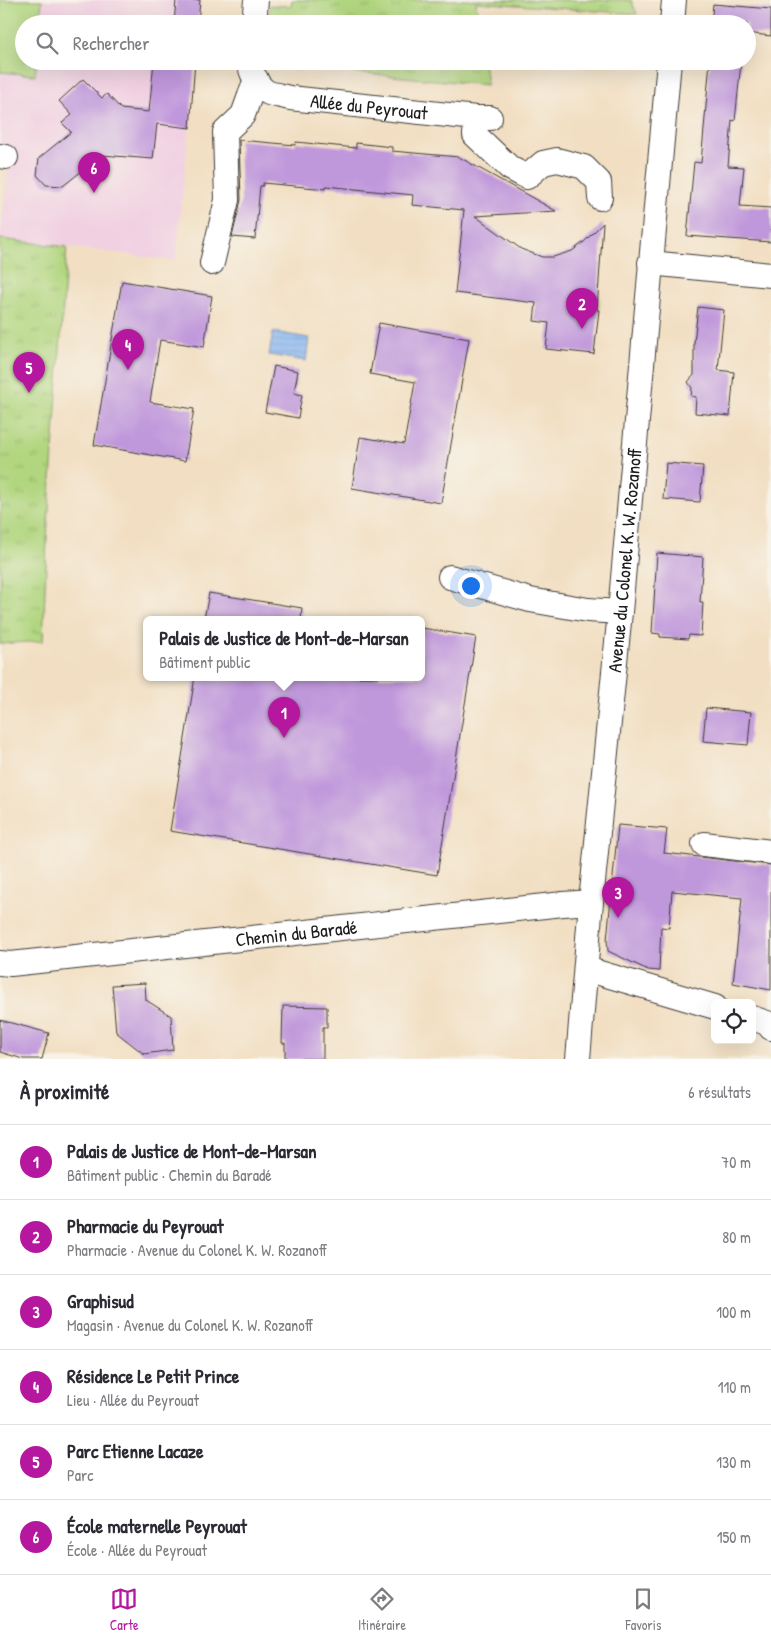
<!DOCTYPE html>
<html lang="fr">
<head>
<meta charset="utf-8">
<style>
	:root { --surface:#fff; --page:#f2f2f3; --text:#2b2b33; --muted:#7c7c81; --line:#e1e1e2; --accent:#b5179e }
	body { margin:0; font-family:"Patrick Hand",sans-serif; background:var(--page); color:var(--text) }
	.controls { position:absolute; right:15px; bottom:15px; display:grid; overflow:hidden; border-radius:8px; box-shadow:0 5px 20px #0002 }
	.controls button { width:45px; height:45px; display:grid; place-items:center; padding:0; border:0; border-bottom:1px solid var(--line); background:var(--surface); color:var(--text); font:25px sans-serif }
	.you { position:absolute; left:470px; top:585px; width:18px; height:18px; margin:-12px; border:4px solid #fff; border-radius:50%; background:#1a73e8; box-shadow:0 0 0 8px #1a73e833 }
	.badge { display:grid; place-items:center; width:32px; height:32px; border-radius:50%; background:var(--accent); color:#fff; font-size:16px; font-weight:700 }
	.pin { position:absolute; translate:-50% -41px; filter:drop-shadow(0 1px 2px #0008) }
	.pin::after { content:''; position:absolute; top:26px; width:18px; height:15px; background:inherit; clip-path:polygon(0 0,100% 0,50% 100%) }
	.popup { position:absolute; left:143px; top:616px; width:282px; height:65px; box-sizing:border-box; display:grid; place-content:center; border-radius:8px; background:var(--surface); filter:drop-shadow(0 1px 4px #0005); font-size:16px; white-space:nowrap; color:var(--muted) }
	.popup b { font-size:19px; color:var(--text) }
	.popup::after { content:''; position:absolute; left:50%; top:100%; margin-left:-10px; border:10px solid transparent; border-top-color:var(--surface) }
	.list { margin:0; padding:0; list-style:none }
	h2 { display:flex; justify-content:space-between; align-items:center; height:65px; margin:0; padding:0 20px; font-size:21px }
	h2 small { font-size:16px; font-weight:400; color:var(--muted) }
	.list li { display:grid; grid-template-columns:32px 1fr auto; gap:15px; align-items:center; box-sizing:border-box; height:75px; padding:0 20px; border-top:1px solid var(--line) }
	.list b { display:block; font-size:19px; white-space:nowrap }
	.list p { margin:0; font-size:16px; white-space:nowrap; color:var(--muted) }
	.list em { font-size:16px; font-style:normal; color:var(--muted) }
	.icon { flex:none; width:28px; height:28px; fill:none; stroke:currentColor; stroke-width:2; stroke-linecap:round; stroke-linejoin:round }
	.map { position:relative; flex:none; width:771px; height:1059px; overflow:hidden }
	.search { position:absolute; background:var(--surface); box-shadow:0 5px 20px #0002; left:15px; right:15px; top:15px; height:55px; display:flex; align-items:center; gap:12px; box-sizing:border-box; padding:0 18px; border-radius:28px; color:var(--muted); font-size:19px }
	.sheet { height:515px; background:var(--surface) }
	nav { display:flex; justify-content:space-around; align-items:center; box-sizing:border-box; height:70px; border-top:1px solid var(--line); background:var(--surface); font-size:14px; color:var(--muted) }
	nav a { display:grid; justify-items:center; gap:2px }
	nav .on { color:var(--accent) }
	.map>svg:first-child { display:block }
	.built { fill:#f1d0e2 }
	.grass { fill:url(#grass-tufts); stroke:#66794e }
	.pitch { fill:#b1d67f; stroke:#66794e }
	.water { fill:url(#water-rules); stroke:#516886 }
	.building { fill:#bf97db }
	.lines { fill:none; stroke-linecap:round; stroke-linejoin:round }
	.minor-casing { stroke:#3c3935; stroke-width:26 }
	.minor { stroke:#fff; stroke-width:24 }
	.labels { text-anchor:middle; dominant-baseline:central; stroke-width:5; stroke-linejoin:round; paint-order:stroke }
	.street-label { font-size:19px; fill:#1c1c1c; stroke:#f7f3e8 }
</style>
</head>
<body>
<div class="map">
<svg width="771" height="1059" viewBox="0 0 771 1059">
	<defs>
		<pattern id="grass-tufts" width="24" height="20" patternUnits="userSpaceOnUse" patternTransform="scale(1.25)"><rect width="24" height="20" fill="#b1d67f"/><path d="M3 7l-1-3M5 7V3M7 7l1-3M15 17l-1-3M17 17v-4M19 17l1-3" fill="none" stroke="#98b76d"/></pattern>
		<pattern id="water-rules" width="6" height="5" patternUnits="userSpaceOnUse" patternTransform="scale(1.25)"><rect width="6" height="5" fill="#86b5f1"/><path d="M0 2.5h6" fill="none" stroke="#739bce"/></pattern>
	</defs>
	<rect width="100%" height="100%" fill="#f7f3e8"/>
	<filter id="ink" filterUnits="userSpaceOnUse"><feTurbulence type="fractalNoise" baseFrequency=".02" numOctaves="2"/><feDisplacementMap in="SourceGraphic" scale="10" xChannelSelector="R" yChannelSelector="G"/><feConvolveMatrix kernelMatrix="1 2 1 2 8 2 1 2 1" color-interpolation-filters="sRGB"/></filter>
	<filter id="wash" filterUnits="userSpaceOnUse"><feTurbulence type="fractalNoise" baseFrequency=".0096" numOctaves="4" result="noise"/><feDisplacementMap in="SourceGraphic" scale="20" xChannelSelector="R" yChannelSelector="G"/><feGaussianBlur stdDeviation="1.12" result="paint"/><feColorMatrix in="noise" values="0 0 0 0 0 0 0 0 0 0 0 0 0 0 0 0 0 1.4 0 .05"/><feComposite in="paint" operator="in"/></filter>
	<g filter="url(#wash)">
		<rect width="100%" height="100%" fill="#f2dfc3"/>
		<polygon class="built" points="0,0 201,0 198,24 24,24 24,61 195,61 176,261 0,238 11,148 0,147"/>
		<g class="grass">
			<polygon points="292,0 631,0 637,14 476,2 479,24 268,24 270,5 291,6"/>
			<polygon points="275,61 484,61 487,85 278,65"/>
			<polygon points="0,239 67,247 47,538 43,641 0,644"/>
		</g>
		<polygon class="pitch" points="0,0 42,0 40,24 24,24 24,61 37,61 35,75 0,72"/>
		<polygon class="water" points="273,332 309,338 306,361 269,355"/>
		<g id="blocks">
			<g class="building">
				<polygon points="176,0 200,0 198,24 174,24"/>
				<polygon points="713,4 771,9 771,36 747,33 747,24 711,24"/>
				<polygon points="154,61 195,61 190,128 157,124 153,159 102,155 63,186 46,185 37,175 39,158 71,132 62,123 72,115 59,101 83,79 102,98 107,94 121,109 149,112"/>
				<polygon points="710,61 741,63 735,121 732,120 728,166 744,167 740,206 771,208 771,242 687,236 694,162 701,163"/>
				<polygon points="239,140 295,145 296,142 356,148 356,143 392,147 392,151 459,157 556,211 475,216 521,249 542,257 553,257 572,251 584,242 603,223 597,310 599,310 594,354 546,349 549,323 534,321 536,303 455,293 464,210 412,205 413,195 326,186 326,189 263,183 263,186 260,186 255,239 232,237 241,200"/>
				<polygon points="122,281 212,296 204,347 160,340 150,402 194,409 185,461 94,445"/>
				<polygon points="698,307 724,310 718,370 734,372 730,416 695,413 696,397 691,396 692,388 688,382 694,375 694,343"/>
				<polygon points="379,323 469,339 441,503 352,488 360,437 404,444 415,382 370,374"/>
				<polygon points="274,366 298,371 294,393 302,395 298,418 265,412"/>
				<polygon points="666,463 703,466 700,502 663,499"/>
				<polygon points="657,553 703,557 700,602 703,602 701,636 689,635 688,639 660,637 660,634 652,633"/>
				<polygon points="209,593 302,608 301,619 204,619"/>
				<polygon points="422,628 476,637 437,875 170,831 195,677 422,677"/>
				<polygon points="706,708 751,712 748,745 703,741"/>
				<polygon points="618,825 667,829 664,853 771,865 771,990 733,983 742,898 672,891 669,928 661,927 659,971 648,970 608,951 607,940"/>
				<polygon points="145,983 146,1000 171,1016 173,1050 144,1054 116,1032 112,985"/>
				<polygon points="283,1006 327,1007 327,1027 323,1027 323,1059 285,1059 285,1043 282,1043"/>
				<polygon points="0,1020 49,1033 42,1059 23,1059 0,1052"/>
			</g>
		</g>
	</g>
	<g filter="url(#ink)">
		<use href="#blocks" fill-opacity="0" stroke="#3c3935" stroke-width="1"/>
		<g class="lines">
			<g class="minor-casing">
				<g id="minor">
					<polyline points="254,24 256,0"/>
					<polyline points="672,24 674,0"/>
					<path id="s1" d="M 250,61 C 249,71 259,89 269,93 C 275,95 283,96 290,98 L 476,118 L 490,118"/>
					<polyline points="476,118 475,135 510,168 527,177 543,163 557,160 584,167 599,182 600,198"/>
					<polyline points="0,156 6,157"/>
					<polyline points="212,263 227,200 225,132 243,115 256,79"/>
					<polyline points="650,263 771,275"/>
					<polyline points="450,577 530,600 588,610 620,612"/>
					<polyline points="704,844 771,852"/>
					<path id="s2" d="M 0,963 L 11,964 L 563,904 L 591,902"/>
					<polyline points="586,969 715,1007"/>
					<polyline points="752,1018 767,1023 771,1028"/>
					<path id="s3" d="M 578,1059 L 591,902 L 620,612 L 669,61"/>
				</g>
			</g>
			<use href="#minor" class="minor"/>
		</g>
	</g>
	<g class="labels">
		<g class="street-label">
			<text stroke="none"><textPath href="#s1" startOffset="140">Allée du Peyrouat</textPath></text>
			<text stroke="none"><textPath href="#s3" startOffset="501">Avenue du Colonel K. W. Rozanoff</textPath></text>
			<text stroke="none"><textPath href="#s2" startOffset="298">Chemin du Baradé</textPath></text>
		</g>
	</g>
</svg>
<div class="controls">
<button><svg class="icon" aria-label="locate" viewBox="0 0 24 24"><circle cx="12" cy="12" r="6"/><path d="M12 2v4M12 18v4M2 12h4M18 12h4"/></svg></button>
</div>
<div class="you"></div>
<div class="pin badge" style="left:284px;top:738px">1</div>
<div class="popup"><b>Palais de Justice de Mont-de-Marsan</b>Bâtiment public</div>
<div class="pin badge" style="left:582px;top:329px">2</div>
<div class="pin badge" style="left:618px;top:918px">3</div>
<div class="pin badge" style="left:128px;top:370px">4</div>
<div class="pin badge" style="left:29px;top:393px">5</div>
<div class="pin badge" style="left:94px;top:193px">6</div>
<div class="search"><svg class="icon" aria-label="search" viewBox="0 0 24 24"><circle cx="10" cy="10" r="6"/><path d="M15 15l6 6"/></svg>Rechercher</div>
</div>
<section class="sheet">
<h2>À proximité<small>6 résultats</small></h2>
<ul class="list">
<li><span class="badge">1</span><div><b>Palais de Justice de Mont-de-Marsan</b><p>Bâtiment public · Chemin du Baradé</p></div><em>70 m</em></li>
<li><span class="badge">2</span><div><b>Pharmacie du Peyrouat</b><p>Pharmacie · Avenue du Colonel K. W. Rozanoff</p></div><em>80 m</em></li>
<li><span class="badge">3</span><div><b>Graphisud</b><p>Magasin · Avenue du Colonel K. W. Rozanoff</p></div><em>100 m</em></li>
<li><span class="badge">4</span><div><b>Résidence Le Petit Prince</b><p>Lieu · Allée du Peyrouat</p></div><em>110 m</em></li>
<li><span class="badge">5</span><div><b>Parc Etienne Lacaze</b><p>Parc</p></div><em>130 m</em></li>
<li><span class="badge">6</span><div><b>École maternelle Peyrouat</b><p>École · Allée du Peyrouat</p></div><em>150 m</em></li>
</ul>
</section>
<nav>
<a class="on"><svg class="icon" aria-label="map" viewBox="0 0 24 24"><path d="M3 6l6-2 6 2 6-2v14l-6 2-6-2-6 2zM9 4v14M15 6v14"/></svg>Carte</a>
<a><svg class="icon" aria-label="directions" viewBox="0 0 24 24"><path d="M12 3l9 9-9 9-9-9zM9 14v-3h6M13 9l2 2-2 2"/></svg>Itinéraire</a>
<a><svg class="icon" aria-label="saved" viewBox="0 0 24 24"><path d="M7 4h10v16l-5-4-5 4z"/></svg>Favoris</a>
</nav>
</body>
</html>
